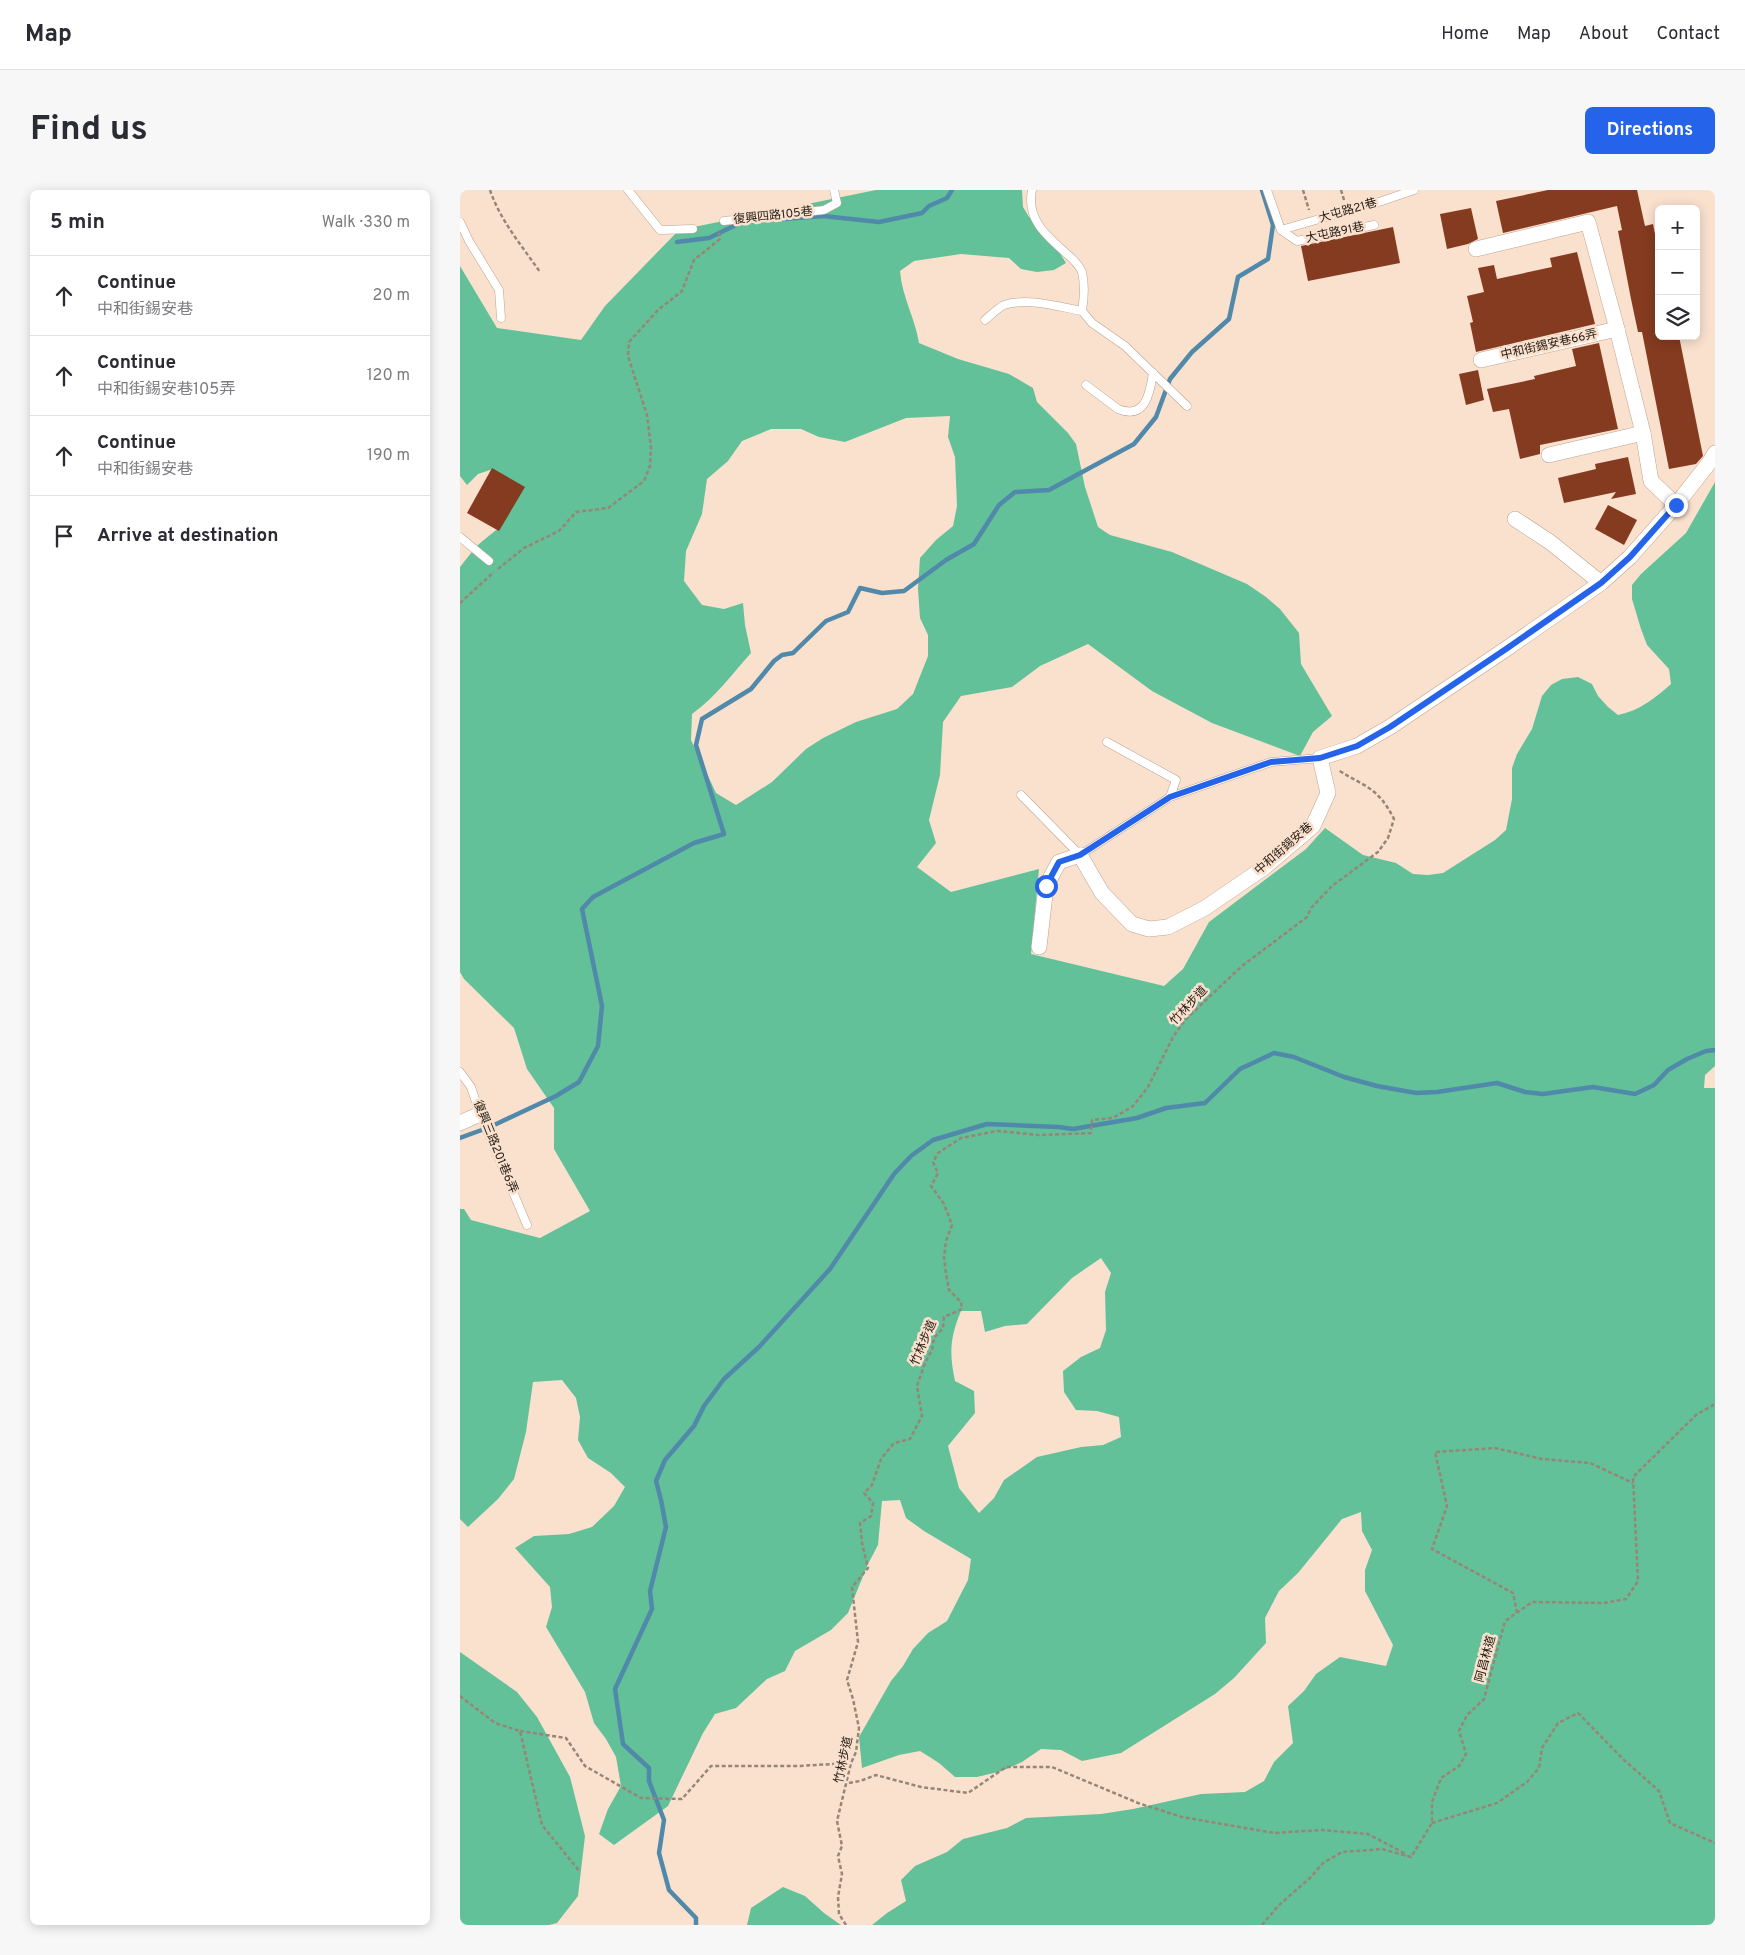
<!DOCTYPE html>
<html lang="en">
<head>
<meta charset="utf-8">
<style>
	:root { --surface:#fff; --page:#f7f7f7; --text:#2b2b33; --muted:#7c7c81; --line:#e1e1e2; --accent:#2563eb }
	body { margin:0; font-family:Overpass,"Noto Sans TC",sans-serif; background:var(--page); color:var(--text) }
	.controls { position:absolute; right:15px; top:15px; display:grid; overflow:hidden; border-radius:8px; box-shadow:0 2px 12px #0003 }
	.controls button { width:45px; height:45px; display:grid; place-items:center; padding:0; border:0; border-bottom:1px solid var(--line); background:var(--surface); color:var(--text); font:25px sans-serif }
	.stop { position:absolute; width:15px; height:15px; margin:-11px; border:4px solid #2563eb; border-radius:50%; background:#fff }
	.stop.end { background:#2563eb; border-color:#fff; box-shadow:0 1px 5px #0008 }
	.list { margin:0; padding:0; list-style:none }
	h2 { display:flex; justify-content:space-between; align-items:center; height:65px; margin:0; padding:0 20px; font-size:21px }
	h2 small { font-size:16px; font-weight:400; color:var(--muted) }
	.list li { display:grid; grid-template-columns:32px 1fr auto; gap:15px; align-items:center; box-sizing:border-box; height:80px; padding:0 20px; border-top:1px solid var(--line) }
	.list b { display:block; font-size:19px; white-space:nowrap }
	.list p { margin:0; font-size:16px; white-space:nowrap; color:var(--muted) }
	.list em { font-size:16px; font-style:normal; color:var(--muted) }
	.icon { flex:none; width:28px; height:28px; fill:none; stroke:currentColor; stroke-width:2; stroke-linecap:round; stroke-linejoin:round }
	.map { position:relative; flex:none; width:1255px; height:1735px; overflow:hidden; border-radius:8px }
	header { display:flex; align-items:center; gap:30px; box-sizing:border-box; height:70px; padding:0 25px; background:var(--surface); border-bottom:1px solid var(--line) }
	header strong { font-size:24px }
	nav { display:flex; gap:28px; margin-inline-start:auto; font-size:18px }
	.intro { display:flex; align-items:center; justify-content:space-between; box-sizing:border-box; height:120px; padding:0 30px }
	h1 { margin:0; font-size:35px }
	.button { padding:12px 22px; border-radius:8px; background:var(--accent); color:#fff; font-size:18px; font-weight:700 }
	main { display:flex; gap:30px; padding:0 30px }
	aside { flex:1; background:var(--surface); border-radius:8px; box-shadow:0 2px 12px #0003 }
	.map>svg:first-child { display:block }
	.forest { fill:#62c198; fill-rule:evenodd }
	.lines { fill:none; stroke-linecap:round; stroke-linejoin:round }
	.stream { stroke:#5089a9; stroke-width:4.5 }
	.building { fill:#843b20 }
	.service-casing { stroke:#bba391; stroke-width:9 }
	.minor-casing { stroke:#bba391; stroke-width:16 }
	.path { stroke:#978578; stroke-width:2.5; stroke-dasharray:4 2.5; stroke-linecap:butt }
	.service { stroke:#fff; stroke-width:8 }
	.minor { stroke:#fff; stroke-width:15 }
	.route { stroke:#2563eb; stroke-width:6 }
	.labels { text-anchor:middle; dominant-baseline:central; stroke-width:5; stroke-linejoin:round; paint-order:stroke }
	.street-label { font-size:12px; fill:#241b14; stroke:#fae1ce }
</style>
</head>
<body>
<header>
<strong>Map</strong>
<nav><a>Home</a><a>Map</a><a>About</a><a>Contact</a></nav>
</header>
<div class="intro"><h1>Find us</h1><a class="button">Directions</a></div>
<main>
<aside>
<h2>5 min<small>Walk · 330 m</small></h2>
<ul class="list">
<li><svg class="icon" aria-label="ahead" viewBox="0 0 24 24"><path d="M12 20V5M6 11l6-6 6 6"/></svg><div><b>Continue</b><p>中和街錫安巷</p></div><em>20 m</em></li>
<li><svg class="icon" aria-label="ahead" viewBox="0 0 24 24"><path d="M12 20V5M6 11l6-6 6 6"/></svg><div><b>Continue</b><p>中和街錫安巷105弄</p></div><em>120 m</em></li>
<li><svg class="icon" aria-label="ahead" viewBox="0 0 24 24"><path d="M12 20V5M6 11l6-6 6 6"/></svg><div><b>Continue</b><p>中和街錫安巷</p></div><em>190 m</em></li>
<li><svg class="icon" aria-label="arrive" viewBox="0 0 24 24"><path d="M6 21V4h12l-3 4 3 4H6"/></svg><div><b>Arrive at destination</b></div></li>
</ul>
</aside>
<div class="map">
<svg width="1255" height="1735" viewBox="0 0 1255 1735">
	<rect width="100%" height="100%" fill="#fae1ce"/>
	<g class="forest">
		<path d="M 416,0 L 562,0 L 563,17 L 569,27 L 598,60 L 606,73 L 594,80 L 577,82 L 561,79 L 549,68 L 501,64 L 454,71 L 440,81 C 442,107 455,128 459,153 L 498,169 L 549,184 L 573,198 L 577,212 L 608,243 L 616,254 L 625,297 L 638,337 L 650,345 L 712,362 L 787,394 L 806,407 L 820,419 L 839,443 L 841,474 L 872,526 L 853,542 L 840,566 L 752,533 L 692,501 L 628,454 L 580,476 L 552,497 L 501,506 L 483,532 L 480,585 L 469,630 L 476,653 L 457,677 L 491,702 L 579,679 L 571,764 L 704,796 L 723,779 L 749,732 L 846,659 L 865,638 L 903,665 L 936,673 L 953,684 L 968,685 L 983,683 L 1035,650 L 1046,640 L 1052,609 L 1052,578 L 1057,564 L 1072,539 L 1082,506 L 1091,495 L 1102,489 L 1118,487 L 1132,494 L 1138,506 L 1148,517 L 1158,525 C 1179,521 1195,508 1211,494 L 1209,479 L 1187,455 L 1181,439 L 1172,409 L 1172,395 L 1181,384 L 1226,343 L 1255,292 L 1255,876 L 1245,885 L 1244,898 L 1255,898 L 1255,1735 L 412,1735 L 427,1723 L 446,1711 L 441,1690 L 455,1676 L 487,1662 L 503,1649 L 547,1638 L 566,1628 L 641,1624 L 673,1619 L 741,1604 L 785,1602 L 804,1591 L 814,1572 L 833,1553 L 828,1516 L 844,1501 L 856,1484 L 880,1467 L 926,1476 L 933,1455 L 905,1401 L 905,1380 L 912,1360 L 902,1341 L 901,1322 L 882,1329 L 838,1383 L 819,1401 L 805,1428 L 806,1453 L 774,1488 L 755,1504 L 661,1563 L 622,1571 L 601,1560 L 581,1559 L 562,1572 L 542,1581 L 517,1587 L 495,1587 L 479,1573 L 460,1561 L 439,1565 L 402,1578 L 399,1547 L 431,1491 L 443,1476 L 453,1459 L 468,1443 L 487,1431 L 508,1390 L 511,1369 L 464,1341 L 446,1328 L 440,1310 L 422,1311 L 418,1355 L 408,1374 L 388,1423 L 371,1440 L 335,1461 L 325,1481 L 307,1489 L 276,1518 L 255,1524 L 243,1543 L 208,1616 L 154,1655 L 139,1644 L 148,1619 L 161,1596 L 156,1567 L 146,1549 L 134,1533 L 125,1502 L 86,1437 L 92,1417 L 90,1397 L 55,1358 L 74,1346 L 109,1344 L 132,1337 L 154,1316 L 165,1297 L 151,1283 L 128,1268 L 118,1250 L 120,1227 L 116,1208 L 102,1190 L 73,1192 L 66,1242 L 54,1289 L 38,1309 L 8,1337 L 0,1329 L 0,1019 L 4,1019 L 11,1030 L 80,1048 L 130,1021 L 94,959 L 94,918 L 67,879 L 54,838 L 4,789 L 0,782 L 0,377 C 5,371 10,364 15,358 C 32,341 41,342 52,316 L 33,279 L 18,284 L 7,295 L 0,286 L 0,76 L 37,138 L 121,150 L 145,116 L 219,40 ZM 490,226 L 488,247 L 495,267 L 497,316 L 493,336 L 476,350 L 460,368 L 458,399 L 460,428 L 468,445 L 468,466 L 453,504 L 437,519 L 396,532 L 363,548 L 346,559 L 312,592 L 276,615 L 256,603 L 231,550 L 232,524 C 257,506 271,485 291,463 L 285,435 L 283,413 L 264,419 L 242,415 L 224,391 L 226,361 L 242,324 L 247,289 L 268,271 L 282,251 L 311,239 L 341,239 L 359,247 L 385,252 L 446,228 ZM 641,1068 L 651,1083 L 645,1102 L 646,1140 L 640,1158 L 621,1167 L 603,1181 L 604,1202 L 616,1220 L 637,1221 L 659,1227 L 661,1247 L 643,1255 L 621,1257 L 577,1267 L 544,1290 L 534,1308 L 519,1323 L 499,1298 L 488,1256 L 515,1223 L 514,1201 L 495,1191 C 489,1163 490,1147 501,1121 L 521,1121 L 525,1142 L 545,1136 L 567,1134 L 612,1088 Z"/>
		<polygon points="0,1462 57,1502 77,1527 110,1587 125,1646 118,1706 97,1733 89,1735 0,1735"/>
		<polygon points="323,1697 345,1706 364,1723 381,1735 287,1735 291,1718"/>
	</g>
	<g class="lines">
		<g class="stream">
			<polyline points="309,30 363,26 419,32 462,23 469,16 487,8 492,0"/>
			<polyline points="217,52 249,48 284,31"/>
			<polyline points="0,948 30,937 96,906 119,892 138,856 142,816 122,719 133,707 234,653 264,644 236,555 242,529 291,499 314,471 322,465 333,463 366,431 388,422 400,398 422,403 444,401 486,370 514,354 539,315 555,302 589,300 674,254 696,227 710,189 732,162 769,129 778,87 808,69 813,35 802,0"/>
			<polyline points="236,1735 236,1728 209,1700 199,1663 204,1630 189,1591 189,1578 163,1554 155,1499 192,1419 190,1401 206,1337 201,1310 196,1291 205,1270 234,1236 244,1216 264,1189 299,1157 370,1079 434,984 451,966 473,950 527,934 598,937 613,939 677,928 706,918 745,913 780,879 814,863 834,867 884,887 917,896 956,903 977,902 1037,893 1065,902 1083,904 1133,897 1175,904 1194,895 1208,880 1227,869 1246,861 1255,860"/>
		</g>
	</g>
	<g class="building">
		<polygon points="1088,0 1177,0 1185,36 1193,34 1199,64 1199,146 1219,146 1243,266 1236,274 1209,279 1182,142 1178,142 1171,109 1158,41 1162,40 1157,16 1043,43 1036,11"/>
		<polygon points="1011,18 1018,49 1008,54 987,59 980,24"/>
		<polygon points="933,37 940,73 848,91 841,56"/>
		<polygon points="1117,62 1135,134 1016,162 1010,133 1013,132 1007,106 1024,102 1018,78 1034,75 1037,89 1092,77 1090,68"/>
		<polygon points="1139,153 1158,239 1080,255 1080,264 1060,269 1049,219 1033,222 1027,199 1075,189 1074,186 1116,176 1112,159"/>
		<polygon points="1018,180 1024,210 1006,215 999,184"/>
		<polygon points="1168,267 1176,304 1151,309 1156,302 1104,313 1098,288 1136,279 1135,274"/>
		<polygon points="32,278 65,297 39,341 7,323"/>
		<polygon points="1148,315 1177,330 1164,355 1135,339"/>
	</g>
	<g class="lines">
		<g class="service-casing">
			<g id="service">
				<polyline points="168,0 200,40 233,39"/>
				<polyline points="807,0 821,40 837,51 914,35"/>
				<polyline points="264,31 364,20 377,13 374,0"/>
				<polyline points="0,32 9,51 39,100 41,128"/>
				<polyline points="821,40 922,11 954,0"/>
				<polyline points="622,121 632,133 665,156 727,216"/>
				<path d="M 525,130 C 531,125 538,118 544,115 C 568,107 599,117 622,121 C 624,109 625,95 622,82 C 619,75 613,69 607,64 C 587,46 566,30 572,0"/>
				<path d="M 626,195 L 658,219 C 685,230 690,204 693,183"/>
				<polyline points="0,347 29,371"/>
				<polyline points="647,552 716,590 710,607"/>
				<polyline points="561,605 620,665 710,607 811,572 860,568"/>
				<polyline points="0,882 11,897 20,924 67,1035"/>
			</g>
		</g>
		<g class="minor-casing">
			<g id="minor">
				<polyline points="1016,59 1128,32 1157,139 1183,243 1191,291 1216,315"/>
				<polyline points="1021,170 1157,139"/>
				<polyline points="1089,265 1183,243"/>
				<polyline points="1055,329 1090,352 1141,393"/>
				<polyline points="579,757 586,696 599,672 620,665 642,703 672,734 689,739 708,737 745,718 805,677 853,636 868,603 860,568 897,556 930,537 1046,459 1141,393 1170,367 1216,315 1249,273 1255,263"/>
				<polyline points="0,933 20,924"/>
			</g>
		</g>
		<g class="path">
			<path d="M 30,0 C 40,30 62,56 80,82"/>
			<polyline points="843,0 849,20"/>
			<polyline points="881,0 884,10"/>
			<polyline points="38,379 64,358 99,341 116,322 148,318 184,291 190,276 191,257 187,225 168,166 169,152 198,120 222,101 234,70 260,49 259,40"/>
			<polyline points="0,413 34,382"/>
			<polyline points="1057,1423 1053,1403 972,1359 987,1316 975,1262 1035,1258 1082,1269 1130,1273 1173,1293"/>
			<polyline points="0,1506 35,1533 60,1541 82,1635 120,1682"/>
			<polyline points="60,1541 106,1548 125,1576 181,1608 222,1609 251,1576 338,1576 391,1573"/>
			<polyline points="389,1593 400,1591 416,1585 461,1597 508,1603 546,1577 592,1577 678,1613 722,1627 814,1643 862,1640 908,1644 944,1663 946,1666"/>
			<polyline points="972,1633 1037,1613 1067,1592 1079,1578 1082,1558 1098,1533 1118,1523 1163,1569 1199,1601 1210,1633 1255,1653"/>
			<path d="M 386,1735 L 379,1724 L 378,1707 L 382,1684 L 378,1666 L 382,1656 L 377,1631 L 391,1573 L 396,1562 L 399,1538 L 393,1509 L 387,1490 L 398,1452 L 392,1397 L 408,1378 L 402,1353 L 400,1333 L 411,1326 L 413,1313 L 404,1303 L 412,1295 L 421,1269 L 434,1253 L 450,1249 L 462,1226 L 457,1196 L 465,1173 L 472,1160 L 474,1148 L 483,1138 L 484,1127 L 502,1119 L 501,1112 L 489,1100 L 486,1084 L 484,1067 L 486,1051 L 492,1035 L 484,1014 L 471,996 L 478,983 L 473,972 L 478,963 L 501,948 L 537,941 L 579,945 L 631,943 L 632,930 L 653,928 L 673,916 L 688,897 L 713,847 L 725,830 L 782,776 L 847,727 L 851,718 L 872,696 L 918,662 L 928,648 L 934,629 C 918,597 905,597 878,580"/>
			<polyline points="802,1735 818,1716 850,1688 863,1673 882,1662 922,1659 951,1667 972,1633 972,1612 981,1588 999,1576 1006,1564 999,1541 1007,1525 1024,1509 1045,1431 1072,1412 1144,1413 1166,1409 1178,1391 1173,1287 1236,1225 1255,1214"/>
		</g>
		<use href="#service" class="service"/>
		<use href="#minor" class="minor"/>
	</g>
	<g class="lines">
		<polyline class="route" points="586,696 599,672 620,665 710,607 811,572 860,568 897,556 930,537 1046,459 1141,393 1170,367 1216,315"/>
	</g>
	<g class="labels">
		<g class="street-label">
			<text transform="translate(888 21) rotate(-16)">大屯路21巷</text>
			<text transform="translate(313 26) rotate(-6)">復興四路105巷</text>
			<text transform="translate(875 43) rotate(-12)">大屯路91巷</text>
			<text transform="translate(1089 155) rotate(-13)">中和街錫安巷66弄</text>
			<text transform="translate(824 659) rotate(-41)">中和街錫安巷</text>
			<text transform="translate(729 816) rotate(-47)">竹林步道</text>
			<text transform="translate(35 957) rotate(68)">復興三路201巷6弄</text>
			<text transform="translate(464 1153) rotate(-67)">竹林步道</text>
			<text transform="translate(1026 1469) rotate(-75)">阿昌林道</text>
			<text transform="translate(384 1570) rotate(-78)">竹林步道</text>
		</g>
	</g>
</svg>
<div class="controls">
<button>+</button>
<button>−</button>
<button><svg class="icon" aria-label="layers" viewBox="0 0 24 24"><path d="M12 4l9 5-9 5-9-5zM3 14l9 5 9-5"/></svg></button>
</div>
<div class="stop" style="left:586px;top:696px"></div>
<div class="stop end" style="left:1216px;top:315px"></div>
</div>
</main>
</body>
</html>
